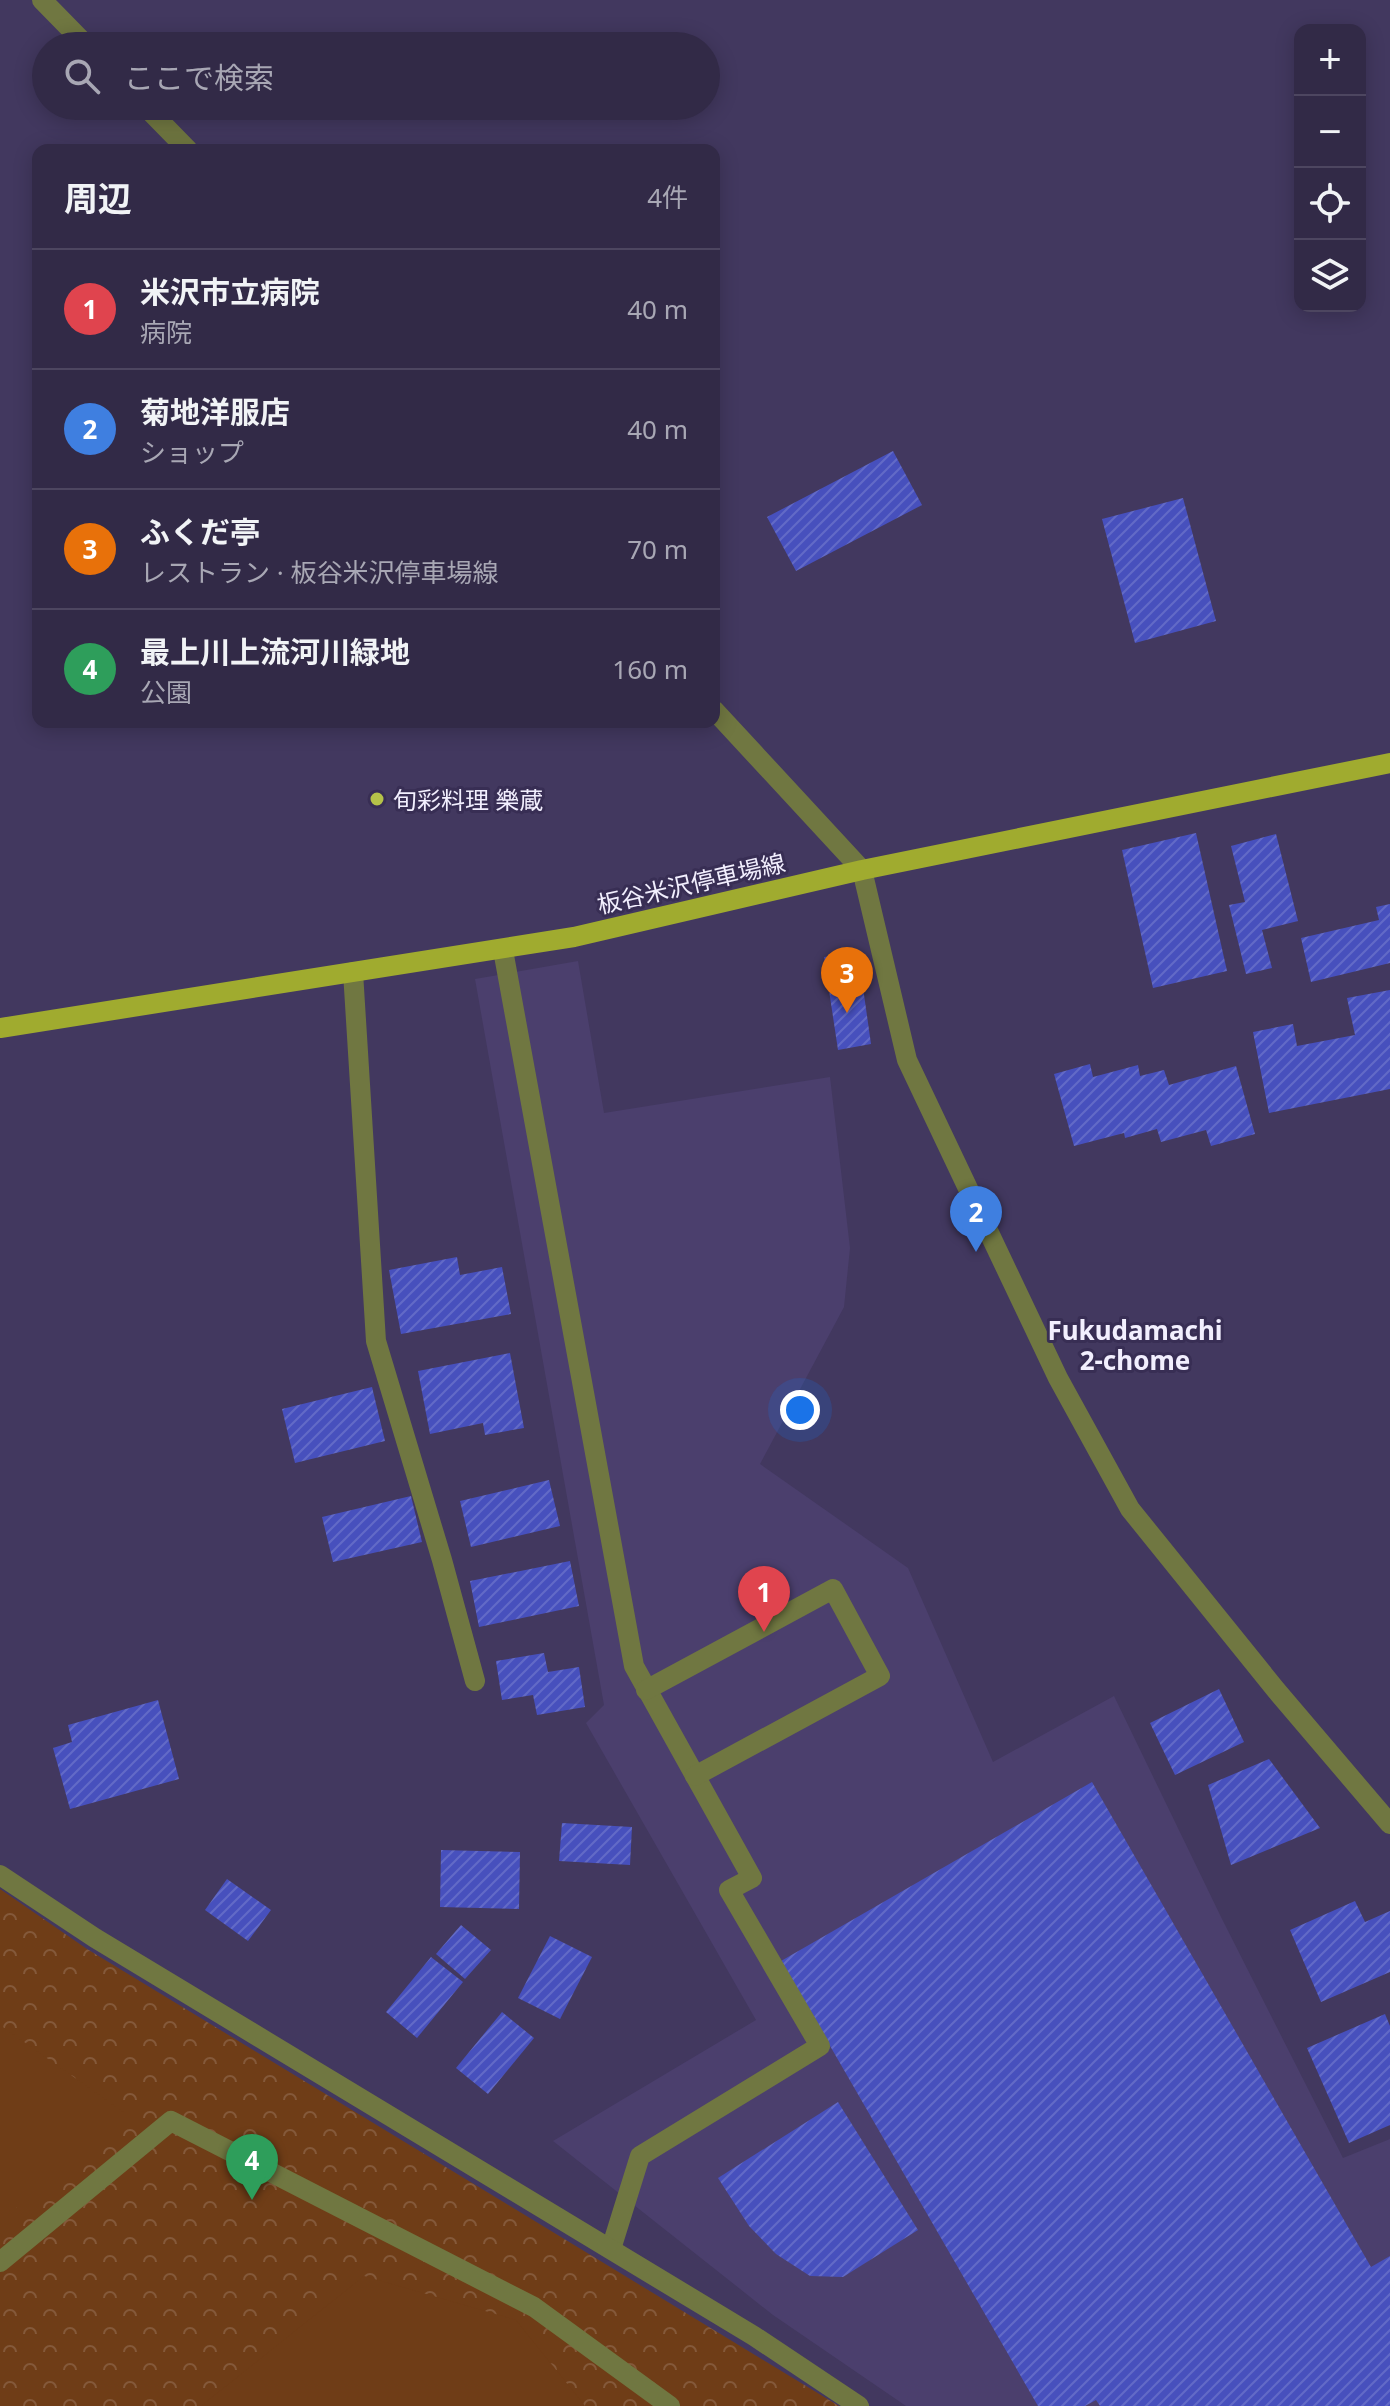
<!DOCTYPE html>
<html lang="ja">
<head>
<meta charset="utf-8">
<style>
	:root { --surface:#322a47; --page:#3a324e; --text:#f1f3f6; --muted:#a8a7b4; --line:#4d4660; --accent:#b5c249 }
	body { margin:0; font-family:"Noto Sans","Noto Sans JP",sans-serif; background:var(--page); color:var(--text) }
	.controls { position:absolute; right:24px; top:24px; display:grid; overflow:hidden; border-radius:16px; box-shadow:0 4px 20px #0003 }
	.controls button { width:72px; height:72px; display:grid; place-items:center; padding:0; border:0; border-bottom:2px solid var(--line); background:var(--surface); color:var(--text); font:40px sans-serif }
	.you { position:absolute; left:800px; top:1410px; width:28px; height:28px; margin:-20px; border:6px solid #fff; border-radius:50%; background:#1a73e8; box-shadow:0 0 0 12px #1a73e833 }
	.badge { display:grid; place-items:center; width:52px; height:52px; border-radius:50%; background:var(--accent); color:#fff; font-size:26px; font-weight:700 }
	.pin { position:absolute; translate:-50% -66px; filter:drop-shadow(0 2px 4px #0008) }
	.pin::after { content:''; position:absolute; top:42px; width:28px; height:24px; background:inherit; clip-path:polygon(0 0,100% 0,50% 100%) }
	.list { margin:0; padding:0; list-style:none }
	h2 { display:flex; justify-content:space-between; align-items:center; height:104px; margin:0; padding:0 32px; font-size:34px }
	h2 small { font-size:26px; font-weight:400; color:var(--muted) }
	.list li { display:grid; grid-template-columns:52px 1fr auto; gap:24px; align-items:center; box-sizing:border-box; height:120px; padding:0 32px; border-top:2px solid var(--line) }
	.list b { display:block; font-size:30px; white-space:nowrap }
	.list p { margin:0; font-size:26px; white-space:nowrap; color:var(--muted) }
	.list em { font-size:26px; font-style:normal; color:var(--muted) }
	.icon { flex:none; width:44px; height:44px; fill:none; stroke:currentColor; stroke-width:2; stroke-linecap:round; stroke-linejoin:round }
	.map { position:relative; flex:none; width:1390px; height:2406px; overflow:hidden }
	.search { position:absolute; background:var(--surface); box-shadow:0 4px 20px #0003; left:32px; top:32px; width:688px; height:88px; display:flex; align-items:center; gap:20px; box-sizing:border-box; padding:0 28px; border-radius:44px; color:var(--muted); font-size:30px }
	.panel { position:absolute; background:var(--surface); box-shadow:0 4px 20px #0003; left:32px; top:144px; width:688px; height:584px; border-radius:16px }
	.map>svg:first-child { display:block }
	.built { fill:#4b3f6d }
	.park { fill:url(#park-crowns) }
	.pitch { fill:#6f3d17 }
	.building { fill:url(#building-hatch) }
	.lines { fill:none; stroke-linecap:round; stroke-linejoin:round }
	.minor { stroke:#707741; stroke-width:20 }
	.major { stroke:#a0ab2f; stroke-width:20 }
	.poi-dot { fill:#b5c249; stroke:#382e54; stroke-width:3 }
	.labels { text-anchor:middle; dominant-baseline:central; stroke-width:6; stroke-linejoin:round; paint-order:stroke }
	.poi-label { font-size:24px; fill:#f2effe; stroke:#382e54; text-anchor:start }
	.street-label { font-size:24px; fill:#f2effe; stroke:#382e54 }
	.neighbourhood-label { font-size:26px; font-weight:bold; fill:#f2effe; stroke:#382e54 }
</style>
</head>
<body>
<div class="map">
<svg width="1390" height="2406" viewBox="0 0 1390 2406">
	<defs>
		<pattern id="park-crowns" width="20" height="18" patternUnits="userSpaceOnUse" patternTransform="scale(2)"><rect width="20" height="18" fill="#6f3d17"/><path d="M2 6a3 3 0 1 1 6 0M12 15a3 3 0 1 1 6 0" fill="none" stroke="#84593a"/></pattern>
		<pattern id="building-hatch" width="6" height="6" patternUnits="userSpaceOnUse" patternTransform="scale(2)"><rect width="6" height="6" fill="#4750bd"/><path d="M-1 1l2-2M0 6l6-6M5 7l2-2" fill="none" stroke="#626ac7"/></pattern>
	</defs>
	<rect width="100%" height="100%" fill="#42385f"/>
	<polygon class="built" points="578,961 604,1113 830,1077 850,1248 844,1307 760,1464 908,1568 993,1762 1114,1696 1221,1917 1343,2158 1390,2139 1390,2406 906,2406 773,2315 553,2141 756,2020 586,1723 604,1705 475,979"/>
	<polygon class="park" points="0,1889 87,1949 839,2406 0,2406"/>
	<g class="pitch">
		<polygon points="0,2025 126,2114 0,2222"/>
		<polygon points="364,2276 516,2320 585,2406 201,2406"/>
	</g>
	<g class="building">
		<polygon points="893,451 922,505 796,571 767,517"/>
		<polygon points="1183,498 1216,621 1135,643 1102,519"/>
		<polygon points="1196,833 1227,971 1153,988 1122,850"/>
		<polygon points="1276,834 1298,921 1262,930 1272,968 1246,974 1229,905 1245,902 1231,846"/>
		<polygon points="1390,904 1390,963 1311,982 1301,938 1379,920 1376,907"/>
		<polygon points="858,952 871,1044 838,1050 824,957"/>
		<polygon points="1390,990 1390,1089 1269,1113 1253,1032 1293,1024 1297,1046 1355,1035 1347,998"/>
		<polygon points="1090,1064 1093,1077 1138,1065 1140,1076 1164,1070 1169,1085 1236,1066 1255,1134 1211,1146 1206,1130 1161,1142 1157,1129 1125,1138 1124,1133 1074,1146 1054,1074"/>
		<polygon points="457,1257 460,1275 502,1267 511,1314 401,1334 389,1270"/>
		<polygon points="510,1353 524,1428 485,1435 483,1423 430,1434 418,1371"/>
		<polygon points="372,1387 385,1441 295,1463 282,1409"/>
		<polygon points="549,1480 560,1526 471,1547 460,1501"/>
		<polygon points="411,1496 422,1542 333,1562 322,1517"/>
		<polygon points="570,1561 579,1606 479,1627 470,1581"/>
		<polygon points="544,1653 548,1672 579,1667 585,1707 537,1715 533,1695 502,1700 496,1661"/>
		<polygon points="1219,1689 1244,1742 1175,1775 1150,1723"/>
		<polygon points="158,1700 179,1779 70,1809 53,1748 72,1742 68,1725"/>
		<polygon points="1269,1759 1320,1828 1231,1865 1208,1785"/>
		<polygon points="1092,1782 1371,2267 1390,2256 1390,2406 1100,2406 1096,2400 1085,2406 1038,2406 781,1961"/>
		<polygon points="562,1823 632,1827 630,1865 559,1861"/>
		<polygon points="441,1850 520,1852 519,1909 440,1907"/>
		<polygon points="227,1879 271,1910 248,1941 205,1910"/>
		<polygon points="1355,1901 1365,1922 1390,1911 1390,1972 1321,2002 1290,1930"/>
		<polygon points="461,1925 491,1950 465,1979 436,1954"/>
		<polygon points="550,1936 592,1957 560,2019 518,1998"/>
		<polygon points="431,1957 463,1982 417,2038 386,2012"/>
		<polygon points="502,2012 534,2038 488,2094 456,2068"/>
		<polygon points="1385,2014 1390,2026 1390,2125 1349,2143 1307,2048"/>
		<polygon points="838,2102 918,2230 843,2277 810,2276 776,2254 749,2226 718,2178"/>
	</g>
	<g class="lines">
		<g class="minor">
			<polyline points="42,0 87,46"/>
			<polyline points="145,106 188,150"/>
			<polyline points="714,710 862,870 907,1060 1058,1378 1130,1509 1276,1690 1390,1824"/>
			<polyline points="503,950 634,1666 752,1878 729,1890 820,2046 640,2156 611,2249"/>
			<polyline points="353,972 376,1341 442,1560 475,1681"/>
			<polyline points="646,1690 833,1589 880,1676 695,1776"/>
			<polyline points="0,1875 95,1938 754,2336 859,2406"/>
			<polyline points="0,2262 171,2121 534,2307 670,2406"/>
		</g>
		<polyline class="major" points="0,1028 574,937 862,870 1390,763"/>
	</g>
	<circle class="poi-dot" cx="377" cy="799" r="8"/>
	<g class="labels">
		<g class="poi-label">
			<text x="393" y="799">旬彩料理 樂蔵</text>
		</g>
		<g class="street-label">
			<text transform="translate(691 883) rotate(-13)">板谷米沢停車場線</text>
		</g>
		<g class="neighbourhood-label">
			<text x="1135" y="1330">Fukudamachi<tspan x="1135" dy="30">2-chome</tspan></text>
		</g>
	</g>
</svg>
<div class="controls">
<button>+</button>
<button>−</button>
<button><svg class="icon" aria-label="locate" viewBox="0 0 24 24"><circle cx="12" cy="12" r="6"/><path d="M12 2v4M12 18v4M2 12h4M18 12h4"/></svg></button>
<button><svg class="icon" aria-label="layers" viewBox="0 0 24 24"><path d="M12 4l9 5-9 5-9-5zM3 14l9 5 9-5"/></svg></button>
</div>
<div class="you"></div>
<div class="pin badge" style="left:764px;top:1632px;background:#e0444e">1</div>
<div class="pin badge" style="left:976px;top:1252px;background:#3f7fe0">2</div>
<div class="pin badge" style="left:847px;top:1013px;background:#e8710a">3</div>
<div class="pin badge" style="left:252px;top:2200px;background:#2e9e5b">4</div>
<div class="search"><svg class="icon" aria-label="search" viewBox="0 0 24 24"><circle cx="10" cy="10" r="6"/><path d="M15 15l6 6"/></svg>ここで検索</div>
<section class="panel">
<h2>周辺<small>4件</small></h2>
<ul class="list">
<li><span class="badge" style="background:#e0444e">1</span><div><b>米沢市立病院</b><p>病院</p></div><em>40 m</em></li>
<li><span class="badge" style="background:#3f7fe0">2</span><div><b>菊地洋服店</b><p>ショップ</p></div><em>40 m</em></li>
<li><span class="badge" style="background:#e8710a">3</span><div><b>ふくだ亭</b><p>レストラン · 板谷米沢停車場線</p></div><em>70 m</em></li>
<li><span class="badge" style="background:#2e9e5b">4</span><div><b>最上川上流河川緑地</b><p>公園</p></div><em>160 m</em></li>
</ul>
</section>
</div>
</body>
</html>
